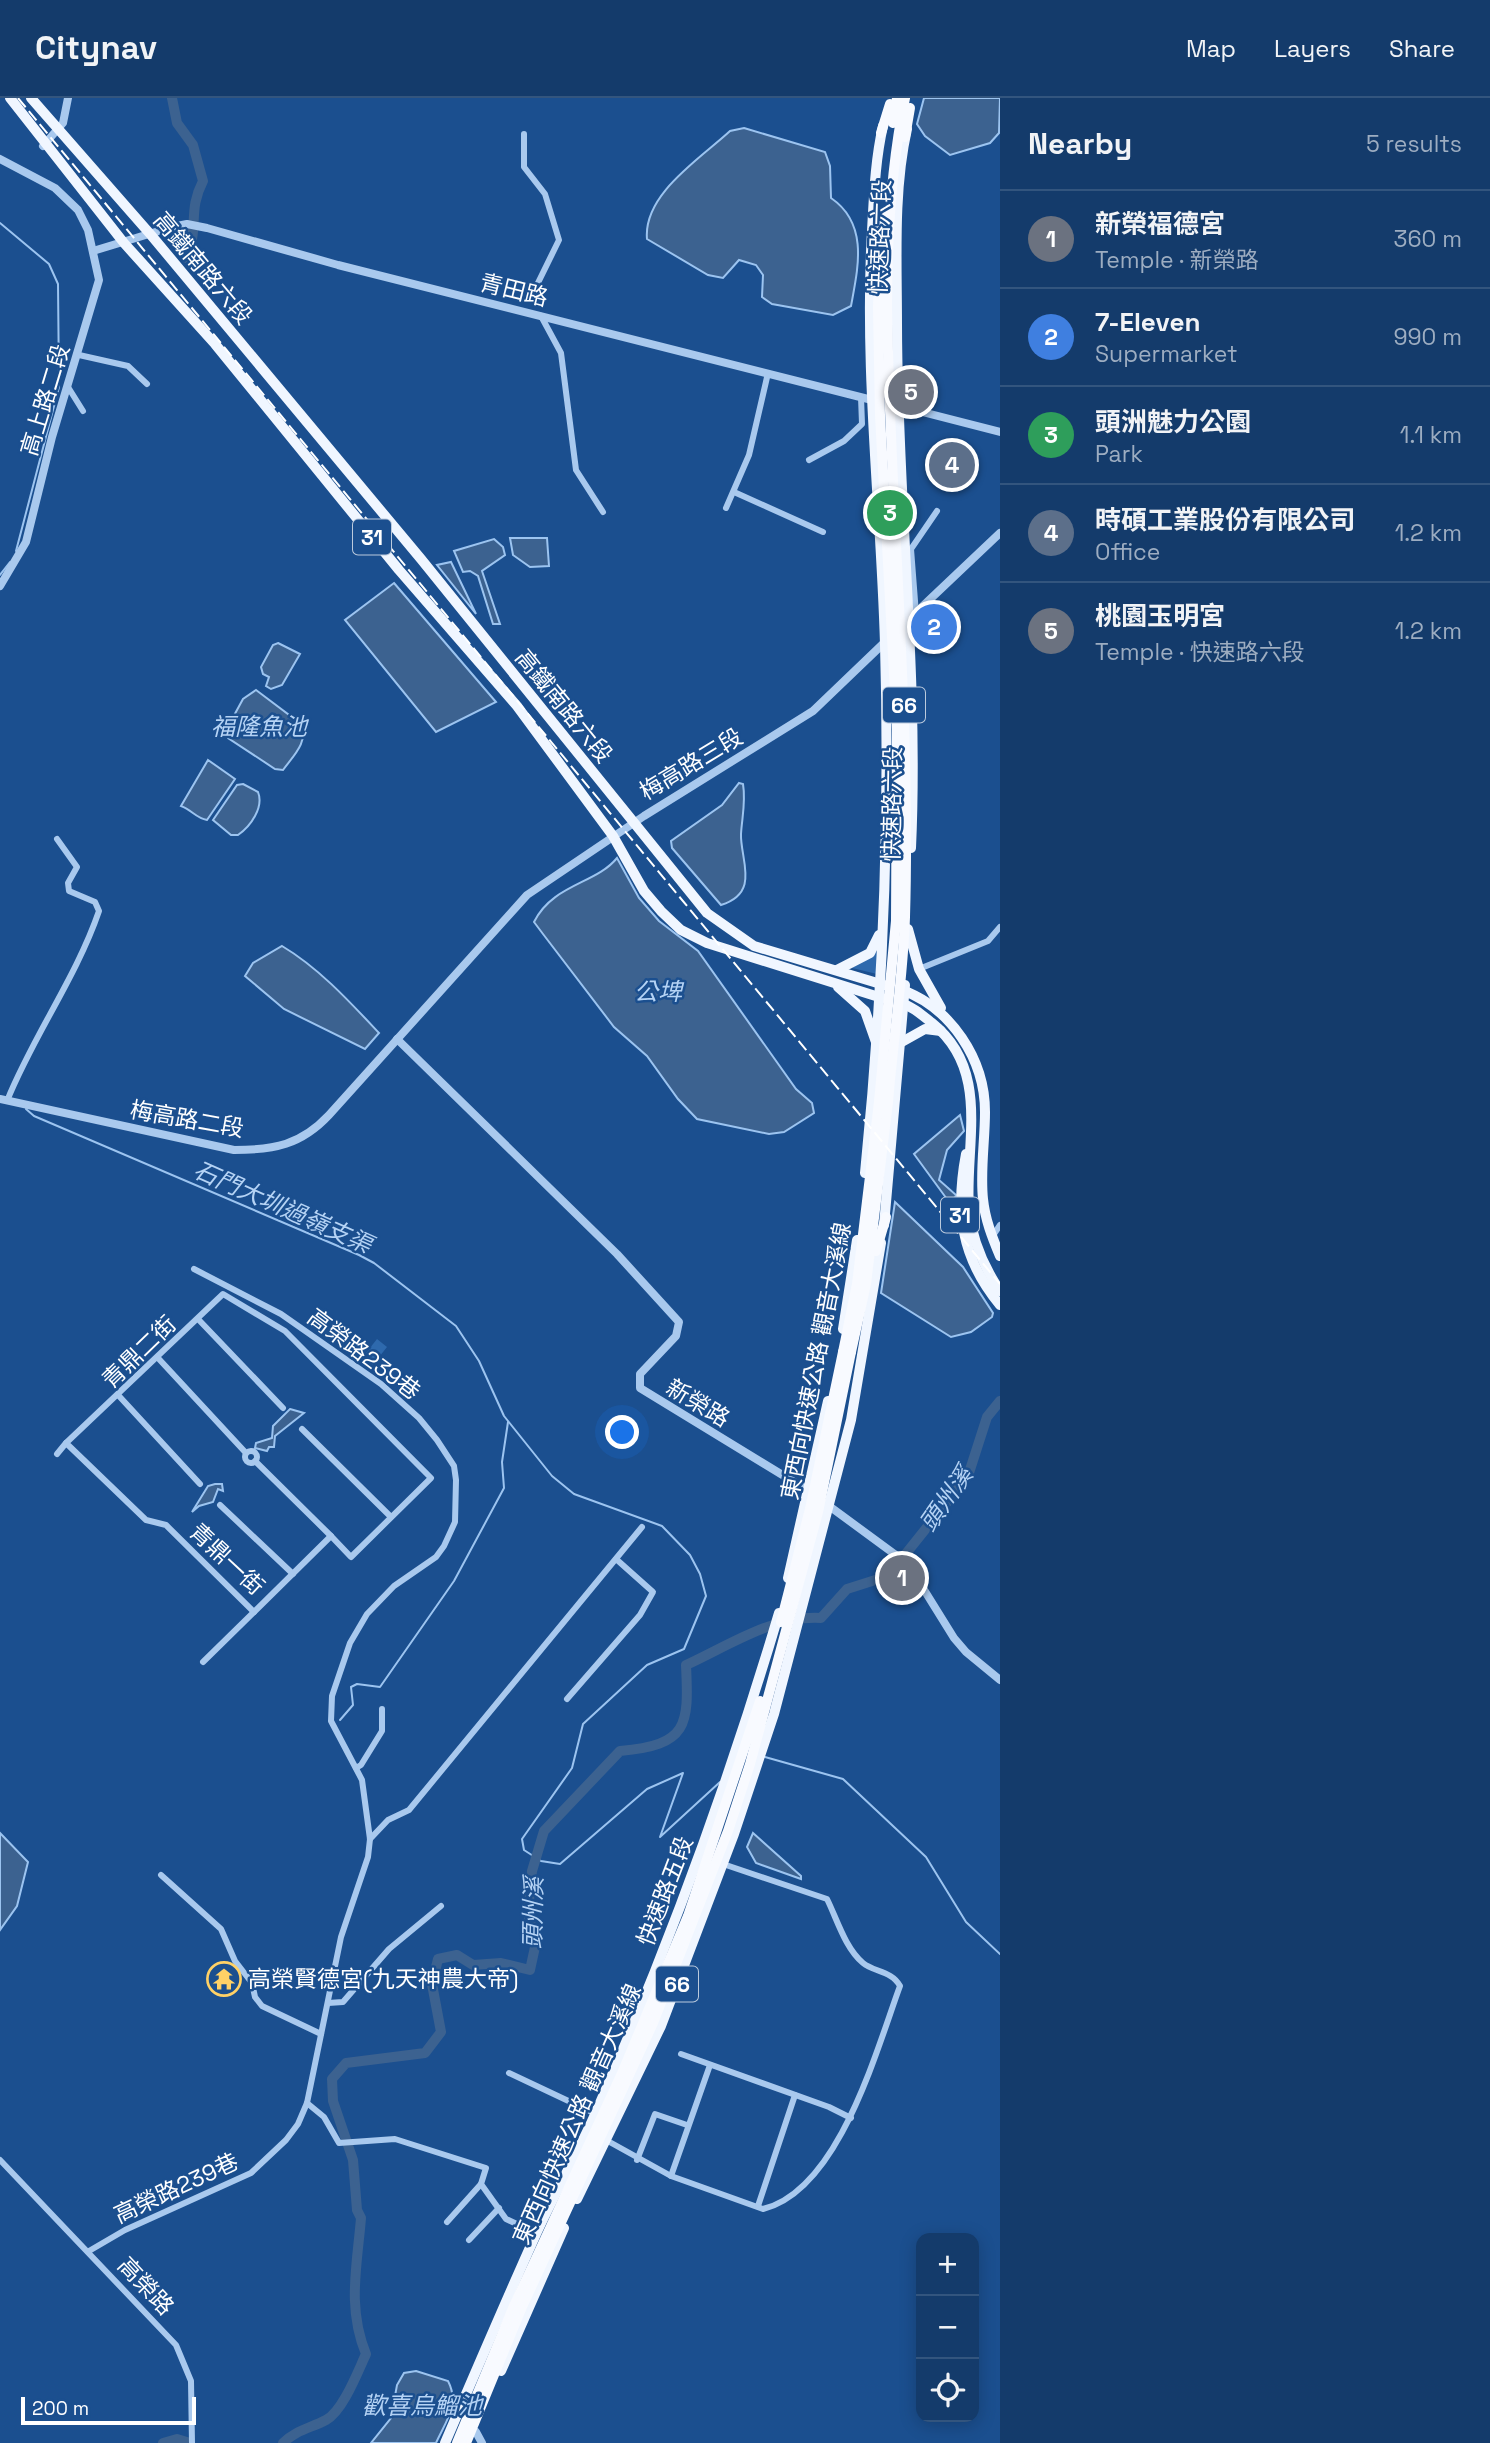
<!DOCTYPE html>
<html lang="en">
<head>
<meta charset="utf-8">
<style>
	:root { --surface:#143b6b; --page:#214673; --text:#f1f3f6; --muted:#9dadc1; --line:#33557e; --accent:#ffd166 }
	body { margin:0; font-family:"Space Grotesk","Noto Sans TC",sans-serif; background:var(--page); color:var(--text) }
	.controls { position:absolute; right:21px; bottom:21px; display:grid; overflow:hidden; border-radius:14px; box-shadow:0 4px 18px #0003 }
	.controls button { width:63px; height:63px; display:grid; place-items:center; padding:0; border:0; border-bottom:2px solid var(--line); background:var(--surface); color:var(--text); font:35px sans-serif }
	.scale { position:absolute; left:21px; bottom:18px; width:175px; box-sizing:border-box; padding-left:7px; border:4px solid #fff; border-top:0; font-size:19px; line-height:24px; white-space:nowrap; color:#fff; -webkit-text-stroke:5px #1b4f8f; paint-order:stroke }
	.you { position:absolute; left:623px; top:1335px; width:24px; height:24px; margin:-18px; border:5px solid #fff; border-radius:50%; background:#1a73e8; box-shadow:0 0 0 10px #1a73e833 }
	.badge { display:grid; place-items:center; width:46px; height:46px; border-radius:50%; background:var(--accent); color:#fff; font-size:23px; font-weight:700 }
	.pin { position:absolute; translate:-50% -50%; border:4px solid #fff; box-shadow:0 2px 7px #0006 }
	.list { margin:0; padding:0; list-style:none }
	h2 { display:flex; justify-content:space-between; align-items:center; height:91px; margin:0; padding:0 28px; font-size:30px }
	h2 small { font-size:23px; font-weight:400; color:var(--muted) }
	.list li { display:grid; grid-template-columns:46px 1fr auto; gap:21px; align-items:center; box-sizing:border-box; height:98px; padding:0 28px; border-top:2px solid var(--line) }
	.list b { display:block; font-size:26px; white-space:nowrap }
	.list p { margin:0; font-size:23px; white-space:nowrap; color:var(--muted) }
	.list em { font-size:23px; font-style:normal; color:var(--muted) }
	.icon { flex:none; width:38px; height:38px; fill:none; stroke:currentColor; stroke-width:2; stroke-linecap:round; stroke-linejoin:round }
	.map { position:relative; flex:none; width:1000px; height:2345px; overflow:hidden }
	header { display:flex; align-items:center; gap:42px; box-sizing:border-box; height:98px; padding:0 35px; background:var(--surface); border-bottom:2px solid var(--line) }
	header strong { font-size:33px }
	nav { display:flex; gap:38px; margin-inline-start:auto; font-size:24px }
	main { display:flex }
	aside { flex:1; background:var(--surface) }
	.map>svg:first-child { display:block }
	.green { fill:#2e69ad }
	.water { fill:#3c6290; stroke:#9cc4f0; stroke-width:2 }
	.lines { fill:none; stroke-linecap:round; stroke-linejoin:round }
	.stream { stroke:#9cc4f0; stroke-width:2 }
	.river { stroke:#3c6290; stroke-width:10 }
	.minor { stroke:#a9c9ee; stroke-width:6 }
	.tertiary { stroke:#a9c9ee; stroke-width:8 }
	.primary { stroke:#f0f6ff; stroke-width:10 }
	.trunk { stroke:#f8faff; stroke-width:10 }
	.rail { stroke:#fff; stroke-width:2; stroke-dasharray:12 5; stroke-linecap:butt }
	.trunk-bridge { stroke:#f8faff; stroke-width:10 }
	.labels { text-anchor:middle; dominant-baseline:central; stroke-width:5; stroke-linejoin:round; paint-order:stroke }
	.shield { fill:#1b4f8f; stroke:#bbcadd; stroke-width:2 }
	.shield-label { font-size:21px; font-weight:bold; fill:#fff }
	.street-label { font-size:23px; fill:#fff; stroke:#1b4f8f }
	.poi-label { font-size:23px; fill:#fff; stroke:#1b4f8f; text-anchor:start }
	.water-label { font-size:24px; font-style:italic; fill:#b5d3f5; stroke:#1b4f8f }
</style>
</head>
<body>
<header>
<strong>Citynav</strong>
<nav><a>Map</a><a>Layers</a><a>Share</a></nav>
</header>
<main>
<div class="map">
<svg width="1000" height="2345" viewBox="0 0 1000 2345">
	<rect width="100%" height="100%" fill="#1b4f8f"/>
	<g class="green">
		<polygon points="878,853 877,876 852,870"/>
		<polygon points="377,1241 387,1249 372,1268 362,1260"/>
	</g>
	<g class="water">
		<polygon points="924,0 1000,0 999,35 990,45 950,57 925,38 917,26"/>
		<path d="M 744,30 L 825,54 L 830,68 L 831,100 C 869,126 858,170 851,208 L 833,217 L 772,206 L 762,199 L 763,177 L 756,167 L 739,162 L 723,180 L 708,177 L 647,141 C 643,96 701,60 730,33 Z"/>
		<polygon points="510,440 547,440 549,468 530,469 513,457"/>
		<polygon points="494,441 503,449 505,457 482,473 500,526 493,526 478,478 470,473 463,474 454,453"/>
		<polygon points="451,464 476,516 437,467"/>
		<polygon points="394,485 496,604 436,634 345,522"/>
		<polygon points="278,545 300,556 282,587 271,591 266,588 269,579 263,576 261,569 273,547"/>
		<path d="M 256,592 L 301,626 C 309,644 293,658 283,672 L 275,671 L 228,640 L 225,634 L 243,601 Z"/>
		<path d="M 208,662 L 235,681 L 207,722 C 196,720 192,712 181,708 Z"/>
		<path d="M 739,685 L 743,686 C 746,704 742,719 741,736 C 740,761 761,795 721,807 L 672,750 L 671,743 L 722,707 Z"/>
		<path d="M 243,686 L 258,694 C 264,709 251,728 238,737 L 231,737 L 213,722 L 237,687 Z"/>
		<path d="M 617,760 L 639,800 L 659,823 L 698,853 L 796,991 L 812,1005 L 814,1015 L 784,1034 L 769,1036 L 697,1021 L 678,1001 L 647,958 L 614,929 L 543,836 L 534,824 C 553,786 596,786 617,760 Z"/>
		<path d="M 282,848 C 319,870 350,904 379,935 L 365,951 L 284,911 L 245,878 L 253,865 Z"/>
		<polygon points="960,1017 964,1033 947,1052 939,1082 956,1097 952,1108 914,1056"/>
		<polygon points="895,1104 963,1169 993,1215 992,1219 971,1234 951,1239 881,1195"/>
		<polygon points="290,1311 304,1315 275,1338 274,1349 269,1349 267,1353 255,1350 256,1345 272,1340 273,1328"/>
		<polygon points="215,1386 222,1386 223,1393 218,1391 213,1404 199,1408 192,1414 208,1388"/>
		<polygon points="0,1735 28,1764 17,1808 0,1832"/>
		<polygon points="753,1735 801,1778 801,1781 756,1765 747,1749"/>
		<path d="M 416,2273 L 448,2283 C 460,2306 446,2323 436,2345 L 371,2345 L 391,2320 L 397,2287 L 404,2275 Z"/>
	</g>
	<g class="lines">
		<g class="stream">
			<polyline points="0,125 49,166 58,186 59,289 16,453"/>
			<polyline points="0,477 10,464"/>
			<polyline points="26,1011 34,1018 359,1157 374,1165 456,1228 479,1263 504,1318 552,1378 574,1396 662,1428 690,1457 700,1476 706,1498 684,1551 647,1567 583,1626 572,1670 522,1741 524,1752 541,1763 560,1766 647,1691 683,1675 660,1739 720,1684"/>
			<polyline points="340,1622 353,1607 351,1589 357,1586 380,1589 454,1483 504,1390 502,1364 508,1324"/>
			<polyline points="765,1659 843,1681 926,1759 966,1824 1000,1856"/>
		</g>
		<g class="river">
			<path d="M 172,0 L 177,25 L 193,47 L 203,83 C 187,114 200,129 186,160"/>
			<polyline points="163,2345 177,2341 190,2345"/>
			<path d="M 283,2345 C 296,2332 311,2330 326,2322 C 343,2313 358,2273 366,2256 C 347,2209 357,2169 361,2120 L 357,2112 L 353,2062 L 333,2003 L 332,1981 L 346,1965 L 425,1955 L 441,1934 L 432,1886 L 438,1861 L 457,1857 L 473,1867 L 501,1865 L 530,1872 L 535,1849 L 528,1813 L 532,1773 L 544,1733 L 620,1653 C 688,1647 689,1628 686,1567 C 728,1548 773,1517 821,1520 L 847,1491 L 888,1478 L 968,1378 L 987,1319 L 1000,1303"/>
		</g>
		<g class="minor">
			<polyline points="524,36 524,69 545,96 559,142 534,193"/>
			<polyline points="541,218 561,255 576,372 603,414"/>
			<polyline points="79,257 128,268 147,286"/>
			<polyline points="68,289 83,313"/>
			<polyline points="809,362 844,343 862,326 861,299"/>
			<polyline points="734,394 823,434"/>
			<polyline points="726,410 749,357 768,275"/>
			<polyline points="916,516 911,451 937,413"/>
			<polyline points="919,871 988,843 1000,829"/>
			<path d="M 7,1003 C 33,938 76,880 99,813 L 95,804 L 69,793 L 68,785 L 77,769 L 57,741"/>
			<polyline points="992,1139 1000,1127"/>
			<polygon points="223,1196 285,1233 431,1380 351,1459 331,1438 254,1514 166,1427 146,1422 66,1345"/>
			<polyline points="198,1221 283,1310"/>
			<polyline points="158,1260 246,1355"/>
			<polyline points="119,1298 200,1386"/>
			<polyline points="302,1331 391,1419"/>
			<circle cx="251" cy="1359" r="6"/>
			<polyline points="57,1356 66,1345"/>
			<polyline points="255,1363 331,1438"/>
			<polyline points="220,1407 293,1476"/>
			<polyline points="203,1564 254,1514"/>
			<polyline points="567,1601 640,1517 653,1494 616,1461"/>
			<polyline points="356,1670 361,1667 382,1633 382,1611"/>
			<polyline points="370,1741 388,1722 409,1712 642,1429"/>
			<polyline points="161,1777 221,1831 235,1863 252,1885 255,1899 262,1908 321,1936"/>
			<polyline points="328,1905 343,1904 389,1851 441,1808"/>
			<polyline points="681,1956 829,2009 851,2020"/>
			<polyline points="509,1975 596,2016"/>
			<polyline points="307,2005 324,2019 339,2045 395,2041 486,2070 481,2086 506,2121 536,2135"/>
			<path d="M 606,2042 L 671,2078 L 763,2111 C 839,2092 876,1953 900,1888 C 892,1873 874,1874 863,1865 C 845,1850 837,1821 827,1801 L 723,1766"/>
			<polyline points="0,2062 176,2247 191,2283 192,2345"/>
			<polyline points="637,2062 655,2016 687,2027"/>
			<polyline points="671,2078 710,1967"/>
			<polyline points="758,2108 795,1997"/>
			<polyline points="447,2124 481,2086"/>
			<polyline points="469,2142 499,2110"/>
			<polyline points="89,2153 125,2132 251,2075 286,2042 298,2026 307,2005 341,1839 368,1759 370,1741 362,1682 331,1623 332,1598 350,1545 367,1516 394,1488 436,1459 444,1448 455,1424 456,1382 454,1368 437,1342 419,1320 381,1286 281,1216 194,1171"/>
		</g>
		<g class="tertiary">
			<polyline points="43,48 63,25 68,0"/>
			<polyline points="0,61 55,90 78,112 88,132 99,182 52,339 26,444 0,488"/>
			<polyline points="93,153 172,129 187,126 207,130 338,167 876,303"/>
			<polyline points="895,307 1000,334"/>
			<polyline points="906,524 1000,435"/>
			<polyline points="397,941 617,1156 679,1224 676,1238 640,1276 640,1290 812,1395"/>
			<path d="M 0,1001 L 234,1052 C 274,1052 301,1047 329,1017 L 527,797 L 644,718 L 813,613 L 886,543"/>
			<polyline points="825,1405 908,1466 954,1540 966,1554 1000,1582"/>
			<polyline points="476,2334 482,2345"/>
		</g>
		<g class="primary">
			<polyline points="10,0 124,145 215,246 399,472 517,608 613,738 644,793 661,813 681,832 707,845 882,900"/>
			<polyline points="31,0 151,137 421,461 707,815 754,848 884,887"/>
			<path d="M 907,31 C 893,93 897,163 897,226 C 897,401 919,575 911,750"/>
			<polyline points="908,831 919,871 941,910"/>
			<polyline points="837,872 870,855 879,837"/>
			<polyline points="838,889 865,913 876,944"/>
			<path d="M 902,892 C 951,910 985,961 985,1014 C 985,1043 980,1072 983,1101 C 985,1121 992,1139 1000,1158"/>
			<path d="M 900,905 C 912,908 922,917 932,925 C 992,973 964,1047 969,1113 C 972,1141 984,1169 1000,1193"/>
			<polyline points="900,945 925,931 941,933"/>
			<path d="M 966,1056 C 955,1114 961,1160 1000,1207"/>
			<path d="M 865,1075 C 883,899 890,723 885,546 C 881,408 864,272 872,133 C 874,98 875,63 883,28"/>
			<polyline points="884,1127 905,887"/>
			<polyline points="843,1231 857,1142"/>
			<polyline points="788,1480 828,1303"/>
			<polyline points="577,2101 661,1928 734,1736 774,1616 851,1322 881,1145"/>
			<polyline points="501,2273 564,2130"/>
			<path d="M 445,2345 C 475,2275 505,2205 536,2136 C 555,2094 579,2054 597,2012 C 668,1850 729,1684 779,1515"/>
		</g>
		<g class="trunk">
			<polyline points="893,25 897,0"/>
			<polyline points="881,35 890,6"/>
			<polyline points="905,39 910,10"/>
			<polyline points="878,209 882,117"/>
			<path d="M 887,209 C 887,139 891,69 905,0"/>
			<polyline points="876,1153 886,1119"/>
			<polyline points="843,1254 857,1186 879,1004"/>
			<polyline points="851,1254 866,1186 888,1004"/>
			<polyline points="457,2345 514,2208"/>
			<polyline points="466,2345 521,2211"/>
		</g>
		<polyline class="rail" points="18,0 1000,1186"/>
		<g class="trunk-bridge">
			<polyline points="878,209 880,317 897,631 896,823 879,1004"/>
			<path d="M 887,209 C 890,413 911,616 905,819 C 903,881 893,943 888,1004"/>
			<polyline points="781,1524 810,1411 843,1254"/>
			<polyline points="514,2208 623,1973 688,1818 760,1603"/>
			<polyline points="521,2211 653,1925 728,1733 750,1666 818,1414 851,1254"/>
		</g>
	</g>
	<defs>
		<g id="temple-ring" transform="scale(1.75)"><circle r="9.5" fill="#1b4f8f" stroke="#ffd166" stroke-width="1.5"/><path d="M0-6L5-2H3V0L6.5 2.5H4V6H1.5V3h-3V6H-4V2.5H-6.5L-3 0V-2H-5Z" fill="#ffd166"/></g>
	</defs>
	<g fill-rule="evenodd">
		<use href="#temple-ring" x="224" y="1881"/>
	</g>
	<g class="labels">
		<g class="shield">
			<rect x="353" y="421.5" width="38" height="35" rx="5"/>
			<rect x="883" y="589.5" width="42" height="35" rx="5"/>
			<rect x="941" y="1099.5" width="38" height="35" rx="5"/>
			<rect x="656" y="1868.5" width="42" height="35" rx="5"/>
		</g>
		<g class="shield-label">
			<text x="372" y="439">31</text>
			<text x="904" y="607">66</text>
			<text x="960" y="1117">31</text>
			<text x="677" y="1886">66</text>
		</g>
		<g class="street-label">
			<text transform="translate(880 139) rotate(-88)">快速路六段</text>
			<text transform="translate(203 170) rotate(50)">高鐵南路六段</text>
			<text transform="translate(514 192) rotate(14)">青田路</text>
			<text transform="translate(45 302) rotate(-73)">高上路二段</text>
			<text transform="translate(564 608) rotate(51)">高鐵南路六段</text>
			<text transform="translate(691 666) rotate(-31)">梅高路三段</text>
			<text transform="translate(892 706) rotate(-89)">快速路六段</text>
			<text transform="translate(187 1021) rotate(10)">梅高路二段</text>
			<text transform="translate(139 1254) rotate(-44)">青鼎二街</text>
			<text transform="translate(364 1256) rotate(37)">高榮路239巷</text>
			<text transform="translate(816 1263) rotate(-79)">東西向快速公路 觀音大溪線</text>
			<text transform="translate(698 1305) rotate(31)">新榮路</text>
			<text transform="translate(227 1461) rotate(43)">青鼎一街</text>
			<text transform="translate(665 1793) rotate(-69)">快速路五段</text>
			<text transform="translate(577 2016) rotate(-66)">東西向快速公路 觀音大溪線</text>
			<text transform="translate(176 2090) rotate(-25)">高榮路239巷</text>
			<text transform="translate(146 2188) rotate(47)">高榮路</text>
		</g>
		<g class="poi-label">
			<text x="248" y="1881">高榮賢德宮(九天神農大帝)</text>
		</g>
		<g class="water-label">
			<text x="259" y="628">福隆魚池</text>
			<text x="658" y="893">公埤</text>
			<text transform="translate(283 1109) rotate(24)">石門大圳過嶺支渠</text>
			<text transform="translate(946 1401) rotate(-55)">頭州溪</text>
			<text transform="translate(533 1815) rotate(-89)">頭州溪</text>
			<text x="422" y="2307">歡喜烏鰡池</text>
		</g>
	</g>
</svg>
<div class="controls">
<button>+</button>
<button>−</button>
<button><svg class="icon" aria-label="locate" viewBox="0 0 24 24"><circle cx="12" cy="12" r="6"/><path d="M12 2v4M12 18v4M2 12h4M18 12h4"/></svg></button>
</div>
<div class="scale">200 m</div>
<div class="you"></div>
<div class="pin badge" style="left:902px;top:1480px;background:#6b7280">1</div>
<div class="pin badge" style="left:934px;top:529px;background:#3f7fe0">2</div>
<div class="pin badge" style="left:890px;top:415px;background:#2e9e5b">3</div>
<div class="pin badge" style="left:952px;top:367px;background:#5c6f8a">4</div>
<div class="pin badge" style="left:911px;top:294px;background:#6b7280">5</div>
</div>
<aside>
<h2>Nearby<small>5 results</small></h2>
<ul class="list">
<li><span class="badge" style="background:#6b7280">1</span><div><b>新榮福德宮</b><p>Temple · 新榮路</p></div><em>360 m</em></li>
<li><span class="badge" style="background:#3f7fe0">2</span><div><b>7-Eleven</b><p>Supermarket</p></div><em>990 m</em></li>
<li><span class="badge" style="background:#2e9e5b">3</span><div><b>頭洲魅力公園</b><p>Park</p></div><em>1.1 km</em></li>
<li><span class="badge" style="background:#5c6f8a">4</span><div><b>時碩工業股份有限公司</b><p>Office</p></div><em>1.2 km</em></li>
<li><span class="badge" style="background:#6b7280">5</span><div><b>桃園玉明宮</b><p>Temple · 快速路六段</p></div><em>1.2 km</em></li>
</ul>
</aside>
</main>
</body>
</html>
